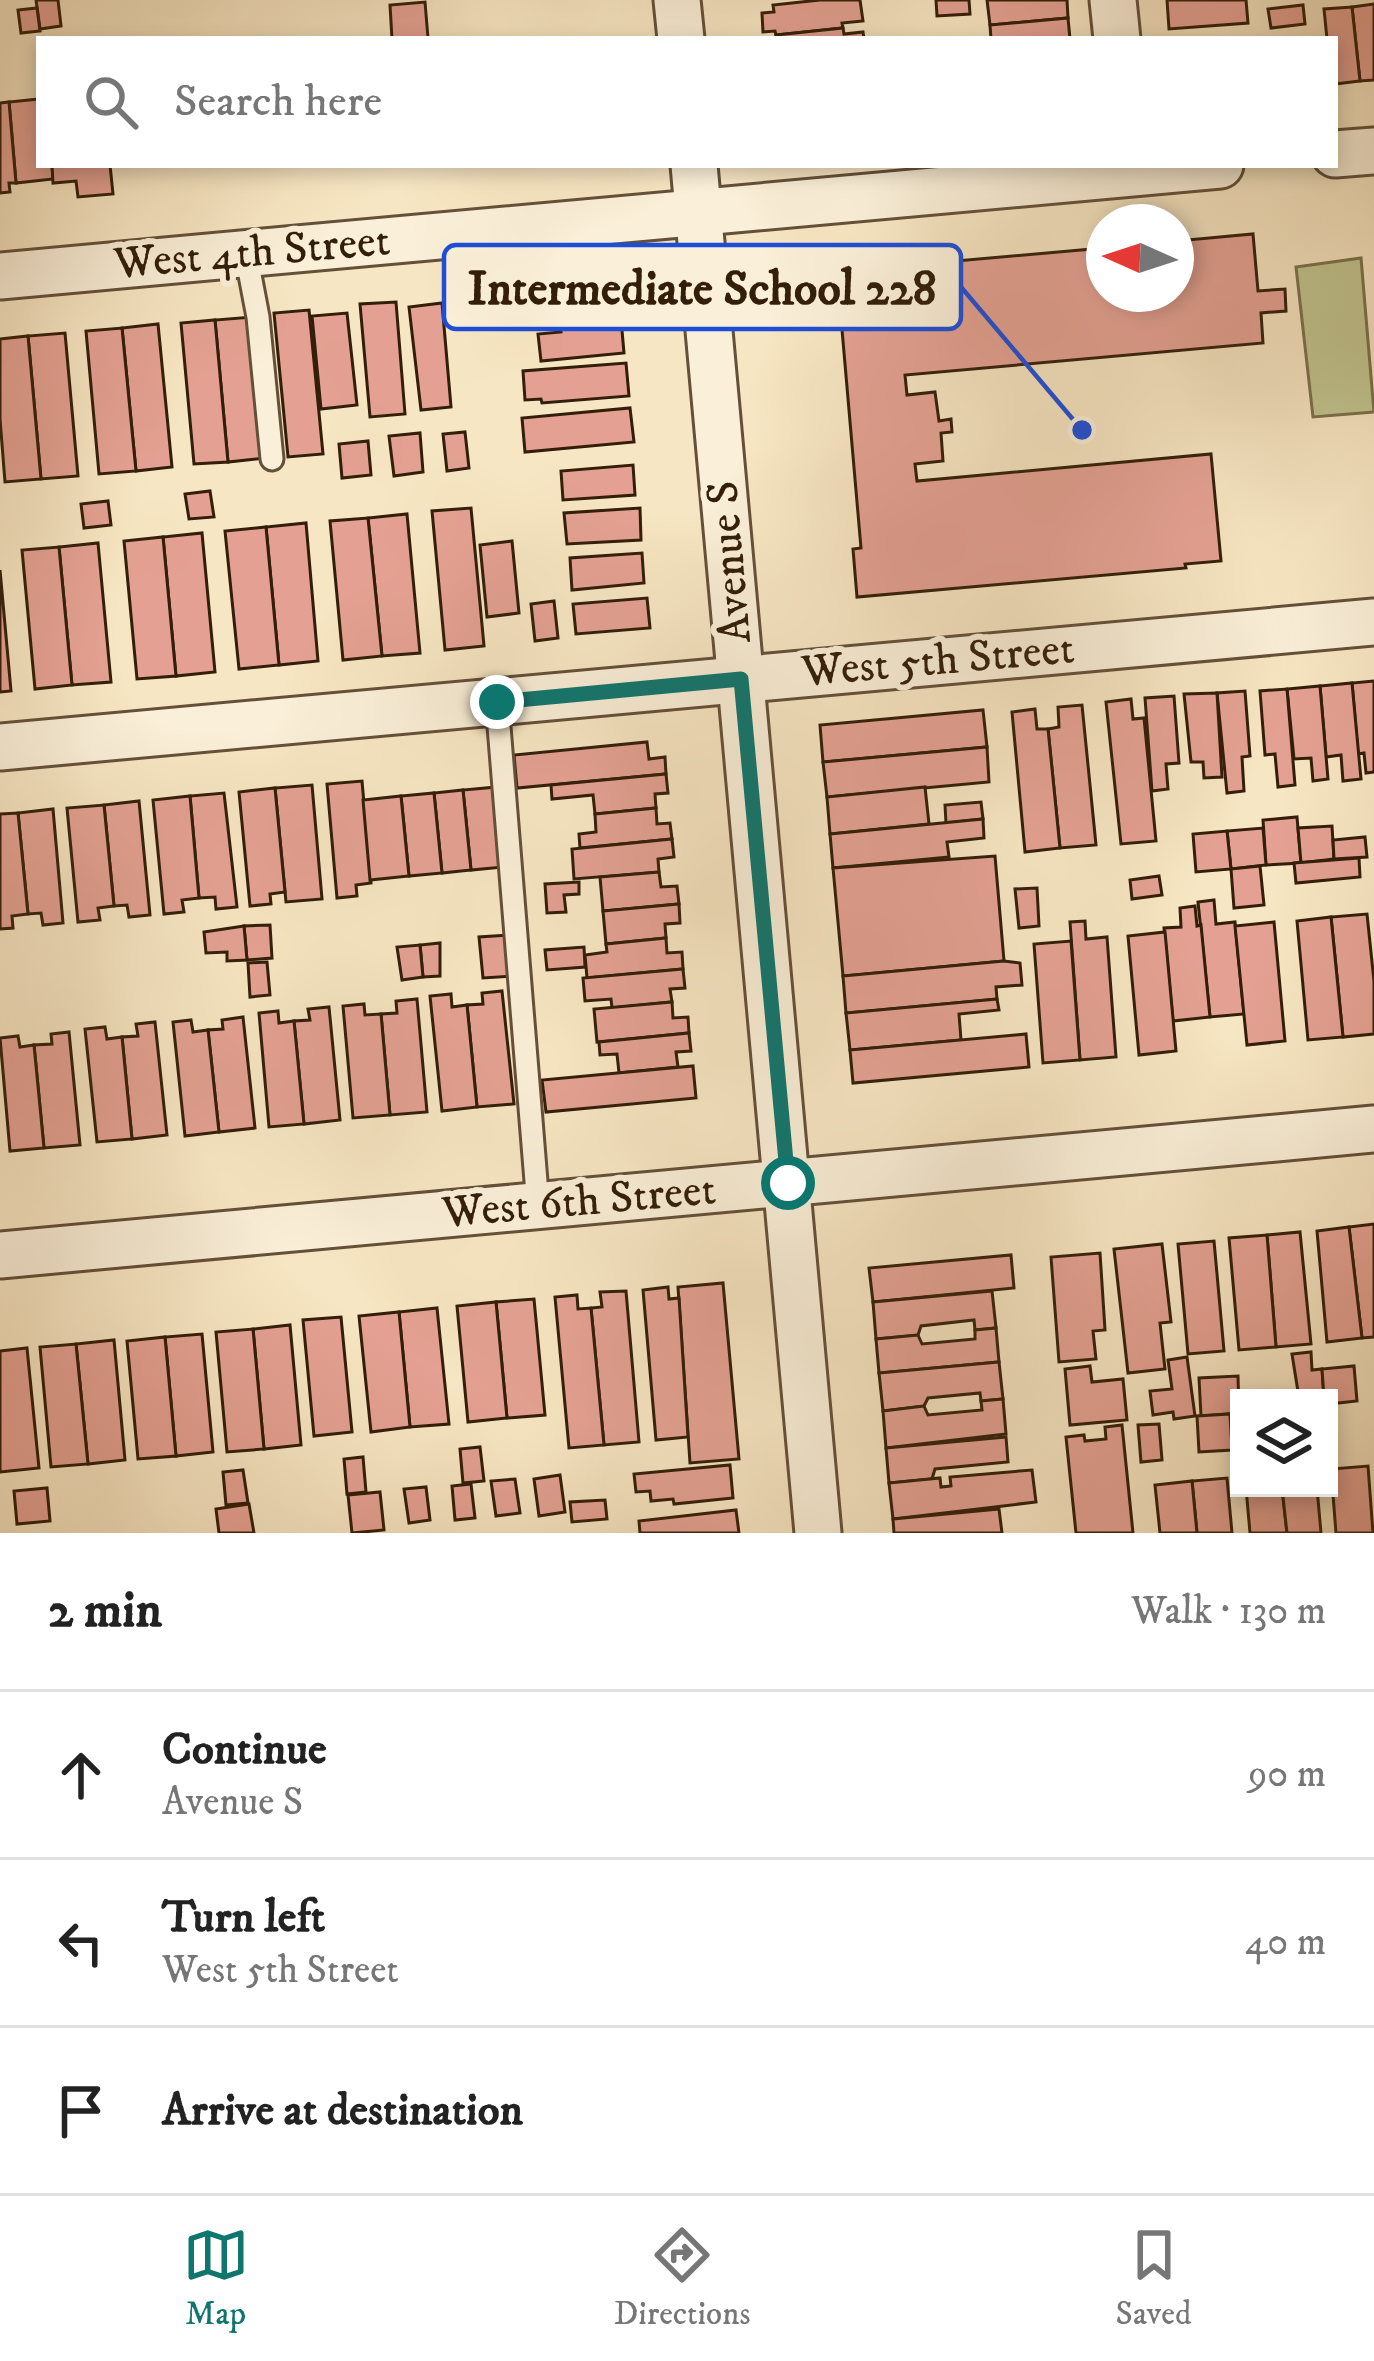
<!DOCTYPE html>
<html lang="en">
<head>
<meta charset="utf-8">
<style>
	:root { --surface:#fff; --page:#f6f6f6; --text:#222; --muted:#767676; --line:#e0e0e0; --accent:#0f766e }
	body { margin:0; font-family:"IM FELL DW Pica",serif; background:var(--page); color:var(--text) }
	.controls { position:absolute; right:36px; bottom:36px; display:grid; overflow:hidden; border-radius:0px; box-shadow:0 6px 18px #0003 }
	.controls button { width:108px; height:108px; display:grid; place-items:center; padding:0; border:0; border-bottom:3px solid var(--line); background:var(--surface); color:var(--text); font:60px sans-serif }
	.compass { position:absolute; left:1086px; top:204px; width:108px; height:108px; border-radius:50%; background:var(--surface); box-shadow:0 6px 18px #0003; rotate:273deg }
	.stop { position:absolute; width:36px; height:36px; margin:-27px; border:9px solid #0f766e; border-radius:50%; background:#fff }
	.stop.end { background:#0f766e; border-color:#fff; box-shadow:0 3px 12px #0008 }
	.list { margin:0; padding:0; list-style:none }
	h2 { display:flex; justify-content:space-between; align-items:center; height:156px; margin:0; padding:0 48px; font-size:51px }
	h2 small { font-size:39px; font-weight:400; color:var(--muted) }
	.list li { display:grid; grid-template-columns:78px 1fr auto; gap:36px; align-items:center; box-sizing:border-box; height:168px; padding:0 48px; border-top:3px solid var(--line) }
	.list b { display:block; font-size:45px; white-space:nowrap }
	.list p { margin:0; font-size:39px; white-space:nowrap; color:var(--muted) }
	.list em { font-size:39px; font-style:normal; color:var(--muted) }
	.icon { flex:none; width:66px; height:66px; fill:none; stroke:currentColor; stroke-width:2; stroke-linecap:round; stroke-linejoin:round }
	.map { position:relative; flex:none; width:1374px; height:1533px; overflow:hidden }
	.search { position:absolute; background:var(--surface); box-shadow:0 6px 18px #0003; left:36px; right:36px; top:36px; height:132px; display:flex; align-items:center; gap:30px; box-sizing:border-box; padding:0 42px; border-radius:0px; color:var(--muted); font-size:45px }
	.sheet { height:660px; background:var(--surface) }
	nav { display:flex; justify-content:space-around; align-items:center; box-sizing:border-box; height:168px; border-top:3px solid var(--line); background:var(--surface); font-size:33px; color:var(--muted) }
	nav a { display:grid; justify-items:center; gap:6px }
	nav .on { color:var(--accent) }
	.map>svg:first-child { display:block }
	.green { fill:#c1c490; stroke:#7a714c; stroke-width:3 }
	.building { fill:#e4a193; stroke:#331e09; stroke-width:3 }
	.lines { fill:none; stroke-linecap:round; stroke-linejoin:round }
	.lane-casing { stroke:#645038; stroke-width:27 }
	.street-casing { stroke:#645038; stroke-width:51 }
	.lane { stroke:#faefd8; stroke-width:21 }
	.street { stroke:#faefd8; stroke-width:45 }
	.route { stroke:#0f766e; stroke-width:15 }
	.labels { text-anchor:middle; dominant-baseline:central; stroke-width:12; stroke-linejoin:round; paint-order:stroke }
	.street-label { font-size:45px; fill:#331e09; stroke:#faefd8 }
	.leader { fill:none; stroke:#1d4ed8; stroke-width:4.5 }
	.callout-dot { fill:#1d4ed8; stroke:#faefd8; stroke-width:4.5 }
	.callout { fill:#faefd8; stroke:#1d4ed8; stroke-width:4.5 }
	.callout-label { font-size:48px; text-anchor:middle; font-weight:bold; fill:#331e09 }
</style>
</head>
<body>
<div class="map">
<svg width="1374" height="1533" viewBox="0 0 1374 1533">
	<rect width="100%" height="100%" fill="#f7e6c3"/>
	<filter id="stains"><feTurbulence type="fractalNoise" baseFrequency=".00167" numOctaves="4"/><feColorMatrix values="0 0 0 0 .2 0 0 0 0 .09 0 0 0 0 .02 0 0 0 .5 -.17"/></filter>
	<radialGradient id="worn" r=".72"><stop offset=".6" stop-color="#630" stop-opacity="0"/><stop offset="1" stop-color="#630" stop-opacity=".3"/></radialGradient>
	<polygon class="green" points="1361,258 1374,412 1313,417 1296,267"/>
	<g class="building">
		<polygon points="36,0 58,0 61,26 40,29"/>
		<polygon points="820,0 860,0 863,21 842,23 843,28 776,35 775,31 763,32 762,13 774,12 773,5"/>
		<polygon points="936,0 969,0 970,14 937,16"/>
		<polygon points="987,0 1067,0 1068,18 990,25"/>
		<polygon points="1167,0 1246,0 1248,23 1169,29"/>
		<polygon points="425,2 428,38 392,39 390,5"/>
		<polygon points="1374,4 1374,80 1360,81 1352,7"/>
		<polygon points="1303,5 1305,24 1271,28 1268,9"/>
		<polygon points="1352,7 1360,81 1335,84 1335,39 1327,39 1324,9"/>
		<polygon points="37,8 40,31 21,33 18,10"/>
		<polygon points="1068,18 1070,39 991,39 990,25"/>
		<polygon points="843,28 844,34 863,32 864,39 777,39 776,35"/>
		<polygon points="39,99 39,165 52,165 53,179 16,183 9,102"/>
		<polygon points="9,102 16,183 9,183 10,192 0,193 0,103"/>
		<polygon points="52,165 110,165 113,194 78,197 76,181 53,183"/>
		<polygon points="1253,234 1258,291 1285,289 1286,311 1261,313 1263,343 905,375 907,395 935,392 939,421 951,419 952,432 941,433 943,461 915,464 917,481 1211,454 1221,561 1185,564 1186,568 857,597 853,549 861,548 841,318 835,319 831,272 1104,248 1104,294 1176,294 1176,241"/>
		<polygon points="396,302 405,414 370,417 360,304"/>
		<polygon points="442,303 451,407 421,410 409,307"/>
		<polygon points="309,310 323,454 288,457 274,313"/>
		<polygon points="347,313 357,405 321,409 312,316"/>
		<polygon points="252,317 265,458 228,462 215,320"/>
		<polygon points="621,319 624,353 541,361 538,334 561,332 560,324"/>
		<polygon points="215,320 228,462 194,464 181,323"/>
		<polygon points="158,324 172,467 136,471 122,328"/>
		<polygon points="122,328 136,471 99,474 86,331"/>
		<polygon points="65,333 78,476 41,479 28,336"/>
		<polygon points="28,336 41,479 5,482 0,419 0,339"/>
		<polygon points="626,363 629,396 542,403 541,399 525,400 523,371"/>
		<polygon points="630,408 634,442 525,452 522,418"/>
		<polygon points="465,432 469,468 447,471 443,434"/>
		<polygon points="420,433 423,472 394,476 389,436"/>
		<polygon points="368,441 371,475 342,478 339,444"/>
		<polygon points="633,465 635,495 563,500 561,471"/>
		<polygon points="210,491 214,517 189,519 185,494"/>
		<polygon points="108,501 111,525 84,528 81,504"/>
		<polygon points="471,508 484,646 445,650 432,511"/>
		<polygon points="640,508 641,540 567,544 564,513"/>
		<polygon points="407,514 420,653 382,656 368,518"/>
		<polygon points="368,518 382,656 343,660 330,521"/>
		<polygon points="306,523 318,661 279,665 266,527"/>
		<polygon points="266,527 279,665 239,669 225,531"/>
		<polygon points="202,533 215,672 176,676 163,537"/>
		<polygon points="163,537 176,676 137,679 124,541"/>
		<polygon points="512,541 519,613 487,617 480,545"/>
		<polygon points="98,543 111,682 72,685 59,547"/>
		<polygon points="59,547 72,685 35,689 22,550"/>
		<polygon points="642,553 644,583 572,590 570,558"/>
		<polygon points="0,570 11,691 0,692"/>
		<polygon points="647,598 650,628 576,634 573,604"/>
		<polygon points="554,601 558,638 535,641 531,604"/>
		<polygon points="1374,681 1374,772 1366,773 1364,753 1358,754 1352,683"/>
		<polygon points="1352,683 1361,779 1343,781 1341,755 1326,757 1320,686"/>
		<polygon points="1320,686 1328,779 1313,781 1311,758 1294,759 1287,689"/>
		<polygon points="1287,689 1295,785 1278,787 1275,754 1265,755 1260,691"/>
		<polygon points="1245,691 1250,756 1242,757 1244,791 1227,793 1217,693"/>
		<polygon points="1217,693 1222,777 1204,778 1203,762 1191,762 1184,694"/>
		<polygon points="1174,696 1179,763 1166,764 1168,789 1152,791 1145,698"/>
		<polygon points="1131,699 1133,719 1144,718 1156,841 1121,844 1106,702"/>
		<polygon points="1082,705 1096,845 1060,848 1048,729 1059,727 1058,707"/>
		<polygon points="1035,709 1037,729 1048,729 1060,848 1025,852 1012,712"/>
		<polygon points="983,710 987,747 823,762 820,725"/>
		<polygon points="647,742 649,759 665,757 666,774 517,788 514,755"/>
		<polygon points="987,747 989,782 827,797 823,762"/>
		<polygon points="666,774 668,793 655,794 656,808 595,814 593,795 552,799 551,785"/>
		<polygon points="362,781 371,883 356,885 357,896 337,898 327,784"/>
		<polygon points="312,785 322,899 286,902 275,788"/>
		<polygon points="497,787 504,867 471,870 463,790"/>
		<polygon points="925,787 929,824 830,834 827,797"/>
		<polygon points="275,788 285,892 270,894 271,904 250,906 239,792"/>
		<polygon points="463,790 471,870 442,873 434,793"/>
		<polygon points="224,793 237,907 216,909 215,897 199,898 190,796"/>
		<polygon points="434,793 442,873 409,876 401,796"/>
		<polygon points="190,796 199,898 182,900 184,912 164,914 153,800"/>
		<polygon points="401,796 409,876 370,880 363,800"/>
		<polygon points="139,801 150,915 129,917 127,905 114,906 104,805"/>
		<polygon points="981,802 983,819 946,823 945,805"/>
		<polygon points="104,805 114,906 98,908 100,920 78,922 67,808"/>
		<polygon points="656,808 657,824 670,823 672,839 580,848 579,834 596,832 595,814"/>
		<polygon points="53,809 63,923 43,925 41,913 28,914 18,813"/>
		<polygon points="18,813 28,914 12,916 13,928 0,929 0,814"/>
		<polygon points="1297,817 1301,863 1266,865 1263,820"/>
		<polygon points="983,819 984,838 947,842 949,857 833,868 830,834"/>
		<polygon points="1332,826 1334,859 1301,863 1298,828"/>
		<polygon points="1263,828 1266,865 1231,869 1227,831"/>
		<polygon points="1227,831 1231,869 1196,872 1193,834"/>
		<polygon points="1365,837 1367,857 1334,859 1333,840"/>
		<polygon points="672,839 674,857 658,859 659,872 574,879 572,849"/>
		<polygon points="995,856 1004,961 843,976 833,868"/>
		<polygon points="1359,858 1360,877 1296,883 1294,863"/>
		<polygon points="1260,866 1264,905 1234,908 1231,869"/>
		<polygon points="659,872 661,887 677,886 679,904 603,911 600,877"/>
		<polygon points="1159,876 1162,895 1132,899 1130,880"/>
		<polygon points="579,882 579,894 564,895 566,912 547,913 545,884"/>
		<polygon points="1037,888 1039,926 1019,928 1015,889"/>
		<polygon points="1214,900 1216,924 1235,922 1244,1014 1210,1017 1198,902"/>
		<polygon points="679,904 680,923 665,924 666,938 606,944 603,911"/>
		<polygon points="1195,906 1197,926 1201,925 1210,1017 1173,1021 1164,928 1181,927 1180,908"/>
		<polygon points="1367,914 1374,981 1374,1034 1343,1037 1331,917"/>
		<polygon points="1331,917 1343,1037 1308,1040 1297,921"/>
		<polygon points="1085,921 1086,939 1107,937 1116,1057 1080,1060 1070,922"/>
		<polygon points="1274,922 1285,1041 1247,1045 1235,926"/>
		<polygon points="270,925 272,958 247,960 244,926"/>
		<polygon points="244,926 247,960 227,961 227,952 206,953 204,932"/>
		<polygon points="1165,932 1176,1051 1139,1055 1128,936"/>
		<polygon points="509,935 512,976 483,978 479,937"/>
		<polygon points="666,938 667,953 682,952 683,969 587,978 585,955 607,952 606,944"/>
		<polygon points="1071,941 1080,1060 1043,1063 1034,944"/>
		<polygon points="440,943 440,976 423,977 420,945"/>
		<polygon points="420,945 423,977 402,980 397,947"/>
		<polygon points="584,947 585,967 547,970 545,950"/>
		<polygon points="1004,961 1020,963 1022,985 996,987 997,999 846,1013 843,976"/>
		<polygon points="267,962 270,995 250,997 248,963"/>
		<polygon points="683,969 685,988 670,989 672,1002 612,1008 611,999 585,1001 583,978"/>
		<polygon points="502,991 514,1104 477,1107 467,1005 483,1004 482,993"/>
		<polygon points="451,994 452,1007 467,1005 477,1107 442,1111 430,996"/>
		<polygon points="417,999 427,1112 390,1115 381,1014 397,1013 396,1001"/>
		<polygon points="997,999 999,1010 959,1014 961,1040 850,1050 846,1013"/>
		<polygon points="672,1002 673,1018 688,1017 689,1033 597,1042 594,1009"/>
		<polygon points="364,1004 365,1015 381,1014 390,1115 353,1118 343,1006"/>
		<polygon points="329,1007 340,1120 304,1124 294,1021 310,1020 308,1009"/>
		<polygon points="278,1011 279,1023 294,1021 304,1124 269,1127 259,1013"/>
		<polygon points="243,1017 255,1128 219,1132 208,1030 223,1029 222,1020"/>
		<polygon points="191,1020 193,1032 208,1030 219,1132 185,1136 173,1022"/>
		<polygon points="155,1022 167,1135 132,1139 122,1037 138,1036 136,1024"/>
		<polygon points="105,1027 107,1039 122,1037 132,1139 97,1142 85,1029"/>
		<polygon points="69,1032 80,1145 44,1148 34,1045 52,1044 51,1034"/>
		<polygon points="689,1033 691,1051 676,1052 678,1067 619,1073 617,1054 600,1055 599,1042"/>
		<polygon points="1026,1034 1029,1067 853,1083 850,1050"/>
		<polygon points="18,1036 20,1047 34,1045 44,1148 10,1151 0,1038"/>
		<polygon points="693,1066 696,1098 546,1112 542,1080"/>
		<polygon points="1374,1224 1374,1337 1362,1338 1349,1227"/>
		<polygon points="1349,1227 1362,1338 1327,1342 1317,1231"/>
		<polygon points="1300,1232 1311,1344 1276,1347 1267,1235"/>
		<polygon points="1267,1235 1276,1347 1239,1350 1229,1238"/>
		<polygon points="1214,1241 1224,1351 1188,1354 1178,1244"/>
		<polygon points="1162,1244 1171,1322 1160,1323 1165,1369 1128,1373 1114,1249"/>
		<polygon points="1100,1253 1105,1330 1093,1331 1096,1359 1059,1362 1051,1257"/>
		<polygon points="1011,1255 1014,1288 873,1302 869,1268"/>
		<polygon points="723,1283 739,1459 690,1463 678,1287"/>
		<polygon points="668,1287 669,1299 679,1298 688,1437 656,1440 643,1290"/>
		<polygon points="626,1291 639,1442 604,1445 591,1308 602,1307 600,1292"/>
		<polygon points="992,1291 996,1328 975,1330 974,1320 921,1326 918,1335 876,1339 873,1302"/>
		<polygon points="577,1295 578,1309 591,1308 604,1445 569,1448 555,1297"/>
		<polygon points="534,1299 545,1415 507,1418 496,1302"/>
		<polygon points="496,1302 507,1418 468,1422 457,1306"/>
		<polygon points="437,1308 449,1424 410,1427 399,1312"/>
		<polygon points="399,1312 410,1427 371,1432 359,1316"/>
		<polygon points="341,1317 352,1432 314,1436 303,1320"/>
		<polygon points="290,1325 301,1445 264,1449 253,1329"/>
		<polygon points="996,1328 999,1362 879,1373 876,1339 918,1335 922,1344 975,1339 975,1330"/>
		<polygon points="253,1329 264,1449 227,1452 216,1332"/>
		<polygon points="202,1334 213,1452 176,1456 165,1337"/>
		<polygon points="165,1337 176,1456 138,1459 127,1341"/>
		<polygon points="114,1340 125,1460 88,1464 76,1344"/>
		<polygon points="76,1344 88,1464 51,1467 40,1347"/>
		<polygon points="27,1348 39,1468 0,1472 0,1351"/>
		<polygon points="1311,1352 1312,1370 1322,1369 1324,1398 1299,1398 1292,1354"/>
		<polygon points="1187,1357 1195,1416 1174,1419 1173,1412 1153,1415 1150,1391 1172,1389 1168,1360"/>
		<polygon points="999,1362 1003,1399 981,1401 980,1393 928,1398 924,1406 883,1411 879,1373"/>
		<polygon points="1090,1366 1092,1382 1123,1379 1127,1420 1070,1425 1065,1369"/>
		<polygon points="1354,1366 1357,1401 1329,1404 1329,1398 1324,1398 1322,1369"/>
		<polygon points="1238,1376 1239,1413 1201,1416 1199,1378"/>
		<polygon points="1003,1399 1006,1434 886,1448 883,1411 924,1406 928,1415 982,1410 981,1401"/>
		<polygon points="1230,1414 1232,1450 1199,1452 1197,1416"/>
		<polygon points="1159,1424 1162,1460 1141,1462 1138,1425"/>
		<polygon points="1122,1425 1133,1533 1076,1533 1066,1437 1084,1435 1085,1441 1106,1439 1105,1427"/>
		<polygon points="1006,1437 1008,1462 935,1469 932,1479 889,1483 886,1448"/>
		<polygon points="480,1447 484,1481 463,1483 460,1449"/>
		<polygon points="363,1457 366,1492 347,1494 344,1459"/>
		<polygon points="730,1465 733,1498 674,1504 673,1499 651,1501 650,1491 636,1492 634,1474"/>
		<polygon points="1368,1466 1373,1533 1336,1533 1331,1469"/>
		<polygon points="243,1470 248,1503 226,1505 223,1472"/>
		<polygon points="1032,1470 1036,1502 893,1519 889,1483 940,1478 941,1487 951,1486 950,1477"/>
		<polygon points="560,1475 565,1512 539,1516 534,1479"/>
		<polygon points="1227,1478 1232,1533 1197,1533 1192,1481"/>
		<polygon points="515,1479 520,1513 496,1516 491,1481"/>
		<polygon points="1192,1481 1197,1533 1160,1533 1155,1485"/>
		<polygon points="471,1484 475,1518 455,1520 452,1486"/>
		<polygon points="426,1487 430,1520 409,1523 404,1489"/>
		<polygon points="47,1488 50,1521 17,1524 14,1491"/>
		<polygon points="1246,1488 1282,1488 1287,1533 1250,1533"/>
		<polygon points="1282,1488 1317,1488 1321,1533 1287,1533"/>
		<polygon points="380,1492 384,1530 352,1533 348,1495"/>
		<polygon points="605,1500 607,1519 572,1522 570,1502"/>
		<polygon points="249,1504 254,1533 219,1533 216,1509"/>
		<polygon points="999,1509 1002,1533 894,1533 893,1519"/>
		<polygon points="736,1510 739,1533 640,1533 639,1521"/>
	</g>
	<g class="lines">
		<g class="lane-casing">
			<g id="lane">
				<polyline points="246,254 258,317 272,459"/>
				<polyline points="497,702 538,1206"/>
			</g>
		</g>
		<g class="street-casing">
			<g id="street">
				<polyline points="677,0 681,39"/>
				<polyline points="1113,0 1117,39"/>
				<polyline points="1335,154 1374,151"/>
				<polyline points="694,165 818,1533"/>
				<polyline points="0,276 1220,165"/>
				<polyline points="0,747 1374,622"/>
				<polyline points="0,1255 1374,1129"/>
			</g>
		</g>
		<use href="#lane" class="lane"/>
		<use href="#street" class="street"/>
	</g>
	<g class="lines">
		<polyline class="route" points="497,702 741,679 788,1183"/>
	</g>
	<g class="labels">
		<g class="street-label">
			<text transform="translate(252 253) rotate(-5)">West 4th Street</text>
			<text transform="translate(730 562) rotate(-95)">Avenue S</text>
			<text transform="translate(938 661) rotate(-5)">West 5th Street</text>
			<text transform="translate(579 1202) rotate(-5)">West 6th Street</text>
		</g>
	</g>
	<path class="leader" d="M1082 430L961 287"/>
	<circle class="callout-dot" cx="1082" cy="430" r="12"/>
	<rect class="callout" x="444" y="245" width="517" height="84" rx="12"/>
	<g class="callout-label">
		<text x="702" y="304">Intermediate School 228</text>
	</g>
	<rect width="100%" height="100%" filter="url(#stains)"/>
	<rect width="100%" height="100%" fill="url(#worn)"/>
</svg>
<div class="controls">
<button><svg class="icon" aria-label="layers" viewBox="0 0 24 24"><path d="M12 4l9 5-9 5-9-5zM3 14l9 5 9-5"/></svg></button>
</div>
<svg class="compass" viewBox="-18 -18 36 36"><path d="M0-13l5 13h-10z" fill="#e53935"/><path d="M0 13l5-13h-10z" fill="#767676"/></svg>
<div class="stop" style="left:788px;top:1183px"></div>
<div class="stop end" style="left:497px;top:702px"></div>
<div class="search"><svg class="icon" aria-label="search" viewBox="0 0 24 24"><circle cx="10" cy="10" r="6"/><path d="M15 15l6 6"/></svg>Search here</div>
</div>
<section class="sheet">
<h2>2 min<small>Walk · 130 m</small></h2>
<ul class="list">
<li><svg class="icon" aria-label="ahead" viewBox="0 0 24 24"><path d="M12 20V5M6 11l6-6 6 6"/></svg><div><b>Continue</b><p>Avenue S</p></div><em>90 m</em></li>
<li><svg class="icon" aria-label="left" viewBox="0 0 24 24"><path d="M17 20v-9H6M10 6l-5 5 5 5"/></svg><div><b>Turn left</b><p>West 5th Street</p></div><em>40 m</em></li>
<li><svg class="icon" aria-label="arrive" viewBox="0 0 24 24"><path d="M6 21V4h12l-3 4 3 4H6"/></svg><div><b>Arrive at destination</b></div></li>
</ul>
</section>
<nav>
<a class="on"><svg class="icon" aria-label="map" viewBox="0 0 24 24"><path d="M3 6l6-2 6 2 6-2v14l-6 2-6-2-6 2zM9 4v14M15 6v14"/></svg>Map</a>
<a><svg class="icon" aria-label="directions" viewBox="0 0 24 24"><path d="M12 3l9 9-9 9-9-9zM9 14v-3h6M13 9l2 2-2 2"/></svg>Directions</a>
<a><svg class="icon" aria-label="saved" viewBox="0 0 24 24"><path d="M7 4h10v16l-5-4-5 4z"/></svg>Saved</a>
</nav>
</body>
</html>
